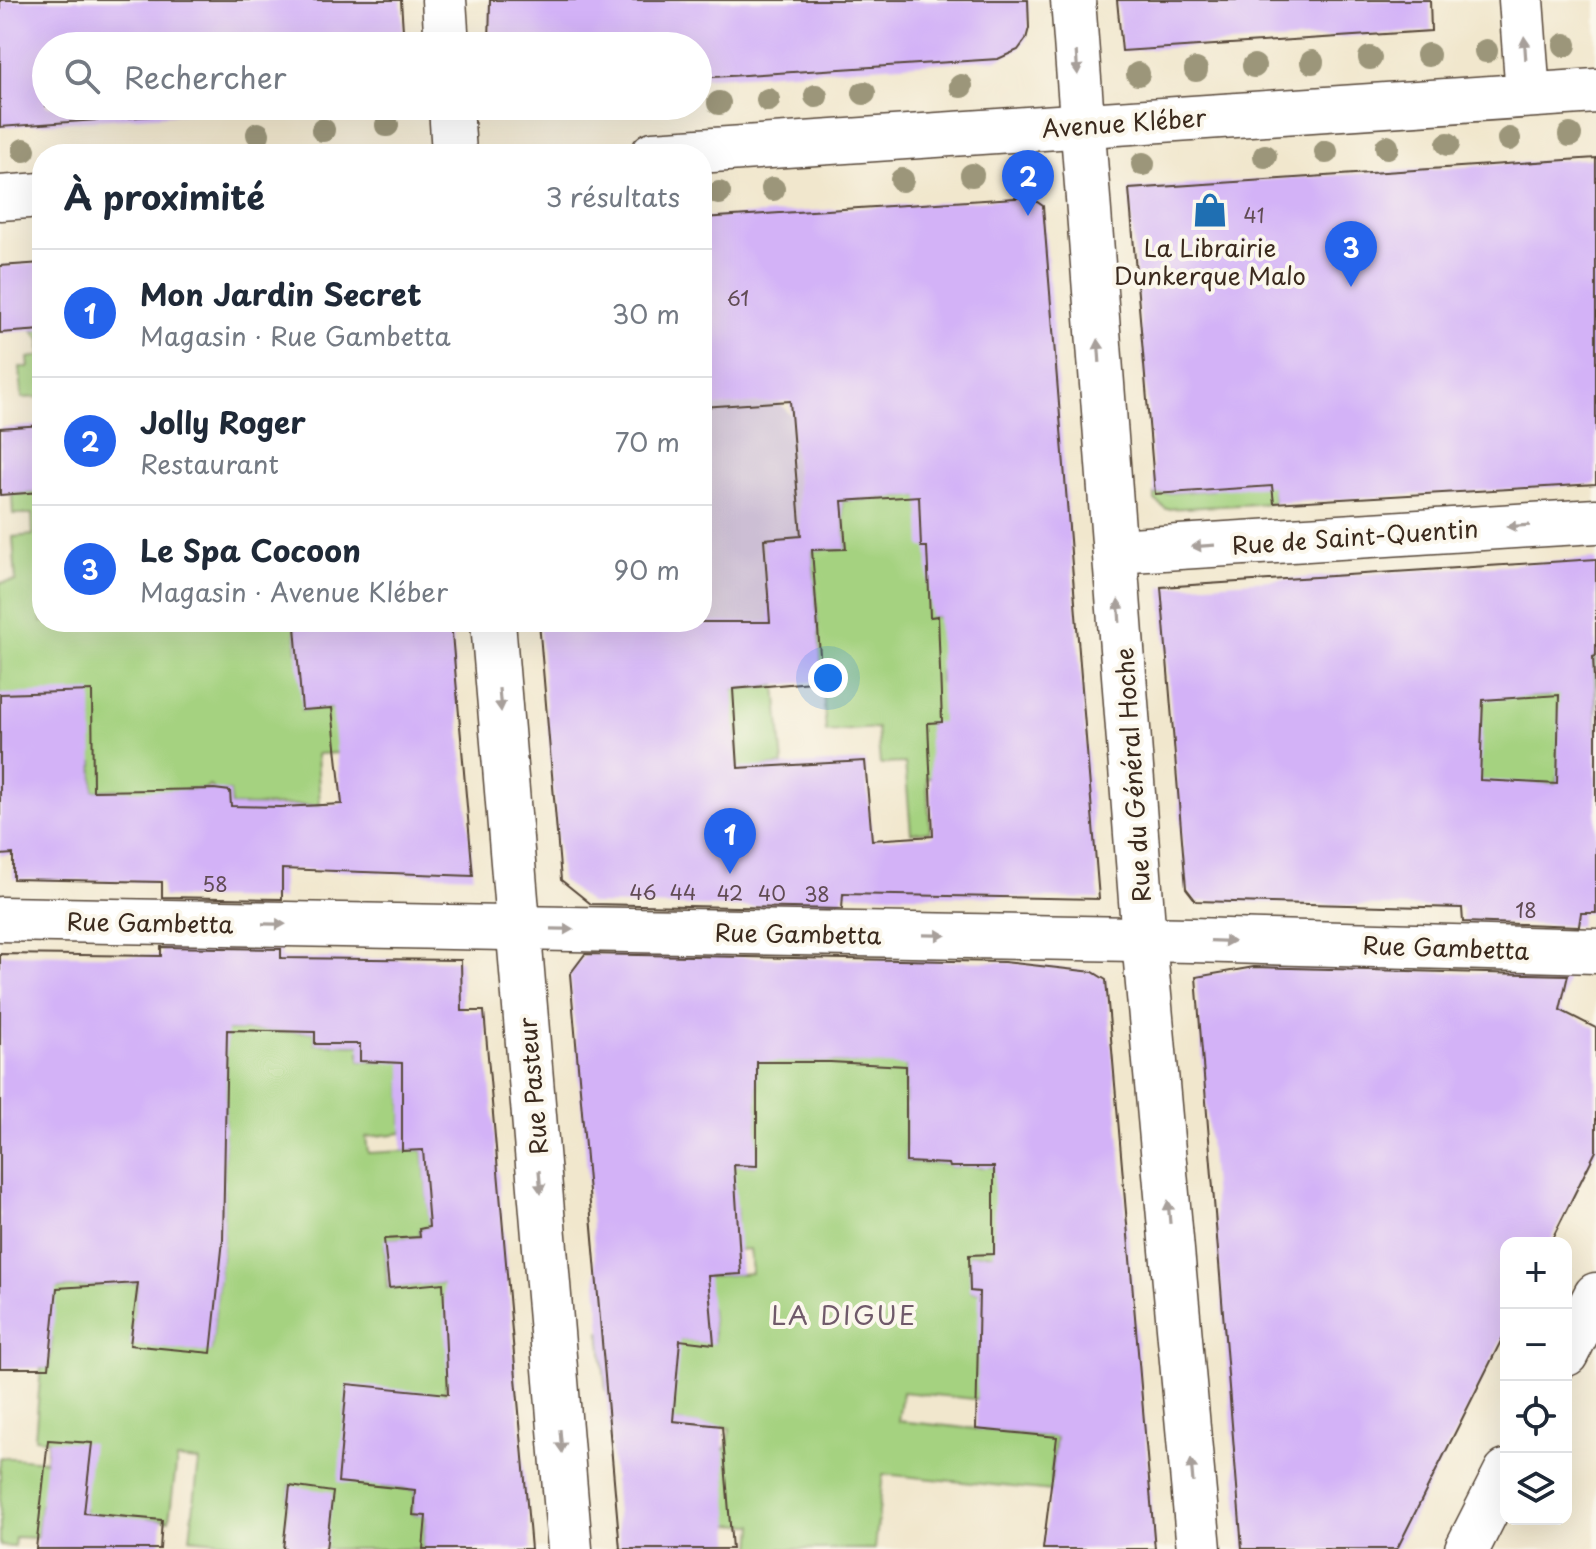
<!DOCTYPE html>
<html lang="fr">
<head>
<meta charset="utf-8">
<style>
	:root { --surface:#fff; --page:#f2f2f3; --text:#1f2937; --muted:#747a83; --line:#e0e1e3; --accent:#2563eb }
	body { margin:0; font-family:"Playpen Sans",sans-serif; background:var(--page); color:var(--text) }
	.controls { position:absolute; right:24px; bottom:24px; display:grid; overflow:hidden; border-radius:16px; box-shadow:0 8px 32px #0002 }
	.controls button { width:72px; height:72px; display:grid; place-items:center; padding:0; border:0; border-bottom:2px solid var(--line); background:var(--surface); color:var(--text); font:40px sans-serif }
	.you { position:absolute; left:828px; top:678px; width:28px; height:28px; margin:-20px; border:6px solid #fff; border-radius:50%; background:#1a73e8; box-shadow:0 0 0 12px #1a73e833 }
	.badge { display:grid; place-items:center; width:52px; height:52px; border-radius:50%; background:var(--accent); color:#fff; font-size:26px; font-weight:700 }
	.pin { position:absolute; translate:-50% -66px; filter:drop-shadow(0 2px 4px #0008) }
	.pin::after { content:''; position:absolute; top:42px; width:28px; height:24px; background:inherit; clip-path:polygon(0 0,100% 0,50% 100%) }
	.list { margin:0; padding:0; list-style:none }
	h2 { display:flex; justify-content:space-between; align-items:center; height:104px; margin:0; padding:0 32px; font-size:34px }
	h2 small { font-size:26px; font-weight:400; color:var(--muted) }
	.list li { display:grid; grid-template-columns:52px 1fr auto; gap:24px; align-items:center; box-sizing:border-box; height:128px; padding:0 32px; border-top:2px solid var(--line) }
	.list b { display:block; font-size:30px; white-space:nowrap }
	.list p { margin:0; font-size:26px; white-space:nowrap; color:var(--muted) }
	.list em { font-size:26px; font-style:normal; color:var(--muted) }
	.icon { flex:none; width:44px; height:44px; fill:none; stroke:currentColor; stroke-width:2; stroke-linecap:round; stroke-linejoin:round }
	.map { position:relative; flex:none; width:1596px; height:1549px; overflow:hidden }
	.search { position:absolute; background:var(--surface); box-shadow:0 8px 32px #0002; left:32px; top:32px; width:680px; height:88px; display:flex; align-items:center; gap:20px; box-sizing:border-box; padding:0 28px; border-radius:44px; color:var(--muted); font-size:30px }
	.panel { position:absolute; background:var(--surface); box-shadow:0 8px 32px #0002; left:32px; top:144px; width:680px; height:488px; border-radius:32px }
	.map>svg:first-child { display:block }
	.industrial { fill:#ccbed4 }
	.green { fill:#a5d280; stroke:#707e4f; stroke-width:2 }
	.building { fill:#d3b2f7; fill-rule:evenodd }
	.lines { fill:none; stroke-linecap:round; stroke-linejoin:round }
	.minor-casing { stroke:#564638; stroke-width:47 }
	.tertiary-casing { stroke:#564638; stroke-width:47 }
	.minor { stroke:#fff; stroke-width:44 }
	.tertiary { stroke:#fff; stroke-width:44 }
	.tree { fill:#9c967a }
	.oneway { fill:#a79f9a }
	.labels { text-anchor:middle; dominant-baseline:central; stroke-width:8; stroke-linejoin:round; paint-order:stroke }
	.number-label { font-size:20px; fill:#614c54 }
	.street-label { font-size:24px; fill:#3b2a1e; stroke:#fbf7ec }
	.poi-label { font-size:24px; fill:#3b2a1e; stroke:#fbf7ec }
	.neighbourhood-label { font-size:26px; letter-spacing:2px; fill:#705a6a; stroke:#fbf7ec }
</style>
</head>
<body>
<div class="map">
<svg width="1596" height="1549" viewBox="0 0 1596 1549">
	<rect width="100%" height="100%" fill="#fbf7ec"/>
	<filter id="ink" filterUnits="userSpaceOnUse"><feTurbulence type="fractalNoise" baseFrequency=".0125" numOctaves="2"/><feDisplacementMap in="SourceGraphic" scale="16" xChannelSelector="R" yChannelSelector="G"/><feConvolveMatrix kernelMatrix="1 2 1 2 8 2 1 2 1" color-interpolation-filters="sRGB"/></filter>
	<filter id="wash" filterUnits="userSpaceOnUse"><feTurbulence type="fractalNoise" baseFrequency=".006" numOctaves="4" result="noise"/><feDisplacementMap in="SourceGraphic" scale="32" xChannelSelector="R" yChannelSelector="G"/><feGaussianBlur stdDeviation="1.8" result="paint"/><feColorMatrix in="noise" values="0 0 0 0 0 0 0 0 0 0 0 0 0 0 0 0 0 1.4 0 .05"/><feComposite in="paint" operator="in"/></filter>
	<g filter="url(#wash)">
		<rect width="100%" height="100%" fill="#f1e7cd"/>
		<polygon class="industrial" points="778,402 791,415 801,536 764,540 772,641 702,622 702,407"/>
		<g class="green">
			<polygon points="42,330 42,397 22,398 20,367 29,367 28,358 40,356 40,340 33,331"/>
			<polygon points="1271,460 1274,503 1166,509 1155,500 1155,494 1212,490"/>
			<polygon points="42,492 42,622 342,622 295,627 297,652 352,649 302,710 381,706 361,752 317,754 320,805 231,806 230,791 216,791 209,785 205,789 186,789 186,792 121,813 118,789 93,791 93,762 67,761 0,694 0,583 16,581 13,537 33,535 32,514 13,514 12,494"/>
			<polygon points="959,493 967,541 931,617 983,614 940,671 940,681 999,773 927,778 930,831 911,833 905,763 880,764 877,728 826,732 812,550 846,548 842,501"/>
			<polygon points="1596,657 1596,732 1557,776 1556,784 1531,783 1530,805 1292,686 1452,681 1528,697 1549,696 1548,658"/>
			<polygon points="776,686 783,765 763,767 767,826 693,755 737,752 736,735 628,697"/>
			<polygon points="226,1030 315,1032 315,1044 360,1045 360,1061 381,1062 403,1059 402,1133 366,1137 368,1153 423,1150 430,1227 419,1229 419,1237 390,1239 385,1244 387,1288 445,1283 455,1385 446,1384 445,1394 382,1487 415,1490 413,1515 426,1515 423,1549 326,1549 290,1486 284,1548 190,1538 199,1461 177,1459 169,1520 148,1519 146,1540 80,1549 85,1510 41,1505 37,1538 15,1537 14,1547 0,1546 0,1457 46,1461 48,1440 35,1438 41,1368 49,1368 52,1339 0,1292 138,1283 131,1344 211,1352 223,1240"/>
			<polygon points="757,1032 785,1061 986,1066 906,1067 906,1162 949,1164 950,1167 994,1167 1014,1253 970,1255 971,1291 980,1292 1057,1407 902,1392 898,1421 1056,1437 1051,1481 1072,1483 1072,1493 883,1474 875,1549 752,1549 754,1525 713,1524 671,1443 727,1449 730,1428 679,1422 672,1424 674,1398 606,1391 600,1332 714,1343 711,1308 689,1278 752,1273 750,1249 667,1255 737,1223 737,1209 729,1209 639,1158 756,1166"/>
		</g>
		<g id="blocks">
			<g class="building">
				<polygon points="0,0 401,0 404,46 46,46 46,106 293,106 0,127"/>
				<polygon points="490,0 1028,0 1029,28 1026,39 1018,50 998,59 698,78 698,46 489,46"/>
				<polygon points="1117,0 1430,0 1431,31 1122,51"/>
				<polygon points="1596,158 1596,484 1274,503 1272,486 1155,494 1129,189"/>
				<path d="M 1030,197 L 1043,206 L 1099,899 L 843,894 L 842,909 L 591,904 L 561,880 L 539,622 L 770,622 L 764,539 L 801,536 L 790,401 L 702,407 L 702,218 ZM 919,496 L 921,547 L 927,547 L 930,617 L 938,616 L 942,722 L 928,723 L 933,836 L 872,840 L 865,761 L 738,768 L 733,689 L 822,681 L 812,550 L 846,549 L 842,501 Z"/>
				<polygon points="42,263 42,330 0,333 0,266"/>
				<polygon points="42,425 41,492 0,495 0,428"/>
				<path d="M 1596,559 L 1596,656 L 1593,657 L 1596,718 L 1596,913 L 1581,913 L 1579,926 L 1463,922 L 1462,908 L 1196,901 L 1186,888 L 1161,587 ZM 1559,695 L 1557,784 L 1480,780 L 1483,700 Z"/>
				<polygon points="359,622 451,622 473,876 282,869 282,899 162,897 162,882 13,879 13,854 0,855 0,694 92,691 93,791 214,789 230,791 231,806 280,807 342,804 332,708 302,710 295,627"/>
				<polygon points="161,947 281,949 281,958 461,960 462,1011 484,1011 531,1549 423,1549 426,1516 413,1515 415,1490 338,1482 347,1384 448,1394 443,1283 389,1288 384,1239 420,1237 419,1229 429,1227 423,1150 402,1151 402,1063 360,1061 360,1044 315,1044 315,1032 227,1030 223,1240 211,1353 130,1345 138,1283 57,1288 49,1368 0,1368 0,954 161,956"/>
				<polygon points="585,954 1004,962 1093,972 1106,980 1155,1549 1043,1549 1057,1437 976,1429 979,1292 970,1291 969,1255 994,1254 994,1167 950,1167 949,1164 906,1162 906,1066 830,1062 757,1062 757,1166 734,1165 741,1274 708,1276 714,1344 680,1340 673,1421 722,1426 732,1549 620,1549 570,974"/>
				<polygon points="1254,967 1568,975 1560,1010 1596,1028 1596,1151 1550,1243 1506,1243 1506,1331 1397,1549 1242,1549 1196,977"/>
				<polygon points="48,1440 92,1443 84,1513 162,1520 160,1549 36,1549"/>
				<polygon points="290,1486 333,1492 326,1549 283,1549"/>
			</g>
		</g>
	</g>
	<g filter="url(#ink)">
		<use href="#blocks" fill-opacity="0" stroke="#564638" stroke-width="2"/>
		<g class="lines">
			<g class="minor-casing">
				<g id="minor">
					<polyline points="444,0 447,46"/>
					<polyline points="1073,0 1144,940 1199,1549"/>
					<polyline points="1521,0 1528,95"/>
					<polyline points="451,106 454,154"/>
					<polyline points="1115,551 1596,521"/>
					<polyline points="493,622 570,1549"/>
					<polyline points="0,919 1192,940 1596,951"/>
					<polyline points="1566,1354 1596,1295"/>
					<polyline points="1467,1549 1506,1472"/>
				</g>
			</g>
			<g class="tertiary-casing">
				<g id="tertiary">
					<polyline points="653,154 1596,91"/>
					<polyline points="0,198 42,195"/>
				</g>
			</g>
			<use href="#minor" class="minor"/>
			<use href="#tertiary" class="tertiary"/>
		</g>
		<g class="tree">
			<circle cx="1565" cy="45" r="12"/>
			<circle cx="1486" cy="51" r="12"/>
			<circle cx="1428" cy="55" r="12"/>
			<circle cx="1370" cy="58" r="12"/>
			<circle cx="1312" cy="62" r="12"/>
			<circle cx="1254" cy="66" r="12"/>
			<circle cx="1196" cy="70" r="12"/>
			<circle cx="1138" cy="74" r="12"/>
			<circle cx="961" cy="86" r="12"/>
			<circle cx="864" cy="93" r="12"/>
			<circle cx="816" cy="96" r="12"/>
			<circle cx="768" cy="100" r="12"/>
			<circle cx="719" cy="103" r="12"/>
			<circle cx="387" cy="125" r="12"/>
			<circle cx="323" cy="130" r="12"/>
			<circle cx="258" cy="134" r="12"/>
			<circle cx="1570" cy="135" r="12"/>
			<circle cx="1509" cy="139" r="12"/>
			<circle cx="1448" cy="144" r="12"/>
			<circle cx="1387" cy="147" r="12"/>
			<circle cx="24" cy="150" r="12"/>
			<circle cx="1326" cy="152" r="12"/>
			<circle cx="1265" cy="156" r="12"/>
			<circle cx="1143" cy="164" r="12"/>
			<circle cx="972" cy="175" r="12"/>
			<circle cx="902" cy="180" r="12"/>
			<circle cx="773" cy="189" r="12"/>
			<circle cx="719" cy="193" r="12"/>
		</g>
		<defs><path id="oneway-solid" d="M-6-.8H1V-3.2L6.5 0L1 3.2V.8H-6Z" transform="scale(2)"/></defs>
		<g class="oneway">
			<use href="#oneway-solid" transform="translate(1525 48) rotate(-94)"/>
			<use href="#oneway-solid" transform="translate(1077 63) rotate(86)"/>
			<use href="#oneway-solid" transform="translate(1099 351) rotate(-94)"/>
			<use href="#oneway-solid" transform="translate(1518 526) rotate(176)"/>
			<use href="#oneway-solid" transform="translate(1203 546) rotate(176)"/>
			<use href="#oneway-solid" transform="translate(1119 611) rotate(-94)"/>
			<use href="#oneway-solid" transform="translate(500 700) rotate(85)"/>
			<use href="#oneway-solid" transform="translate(274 924) rotate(1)"/>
			<use href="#oneway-solid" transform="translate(562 929) rotate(1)"/>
			<use href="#oneway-solid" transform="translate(934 935) rotate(1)"/>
			<use href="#oneway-solid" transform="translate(1222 941) rotate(2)"/>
			<use href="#oneway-solid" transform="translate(540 1182) rotate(85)"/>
			<use href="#oneway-solid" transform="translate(1169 1212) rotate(-95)"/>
			<use href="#oneway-solid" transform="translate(561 1441) rotate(85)"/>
			<use href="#oneway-solid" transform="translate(1192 1471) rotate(-95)"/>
		</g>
	</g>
	<defs>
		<g id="shop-bare" transform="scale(2.76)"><path d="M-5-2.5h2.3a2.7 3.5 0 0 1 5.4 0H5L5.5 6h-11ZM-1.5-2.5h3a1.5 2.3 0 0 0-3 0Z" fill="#1f6fb2" stroke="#fbf7ec" stroke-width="2.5" paint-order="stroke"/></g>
	</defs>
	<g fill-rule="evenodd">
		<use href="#shop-bare" x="1210" y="210"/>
	</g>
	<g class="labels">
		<g class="number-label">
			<text x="1254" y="215">41</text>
			<text x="738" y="298">61</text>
			<text x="215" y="884">58</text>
			<text x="643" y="892">46</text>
			<text x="683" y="892">44</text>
			<text x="730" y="893">42</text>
			<text x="772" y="893">40</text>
			<text x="817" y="894">38</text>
			<text x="1526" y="910">18</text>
		</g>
		<g class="street-label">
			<text transform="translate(1124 122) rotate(-4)">Avenue Kléber</text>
			<text transform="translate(1355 536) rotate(-4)">Rue de Saint-Quentin</text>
			<text transform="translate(1132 775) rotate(-94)">Rue du Général Hoche</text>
			<text transform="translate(150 922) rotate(1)">Rue Gambetta</text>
			<text transform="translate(798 933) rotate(1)">Rue Gambetta</text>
			<text transform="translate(1446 947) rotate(2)">Rue Gambetta</text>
			<text transform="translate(532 1086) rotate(-95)">Rue Pasteur</text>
		</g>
		<g class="poi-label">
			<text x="1210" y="247">La Librairie<tspan x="1210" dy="28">Dunkerque Malo</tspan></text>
		</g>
		<g class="neighbourhood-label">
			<text x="844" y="1314">LA DIGUE</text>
		</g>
	</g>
</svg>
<div class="controls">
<button>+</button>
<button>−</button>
<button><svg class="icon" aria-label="locate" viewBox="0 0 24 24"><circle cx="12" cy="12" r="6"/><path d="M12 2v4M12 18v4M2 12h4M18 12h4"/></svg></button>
<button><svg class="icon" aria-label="layers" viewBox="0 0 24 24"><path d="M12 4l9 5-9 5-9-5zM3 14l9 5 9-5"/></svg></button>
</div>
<div class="you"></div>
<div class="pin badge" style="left:730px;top:874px">1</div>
<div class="pin badge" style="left:1028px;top:216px">2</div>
<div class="pin badge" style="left:1351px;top:287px">3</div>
<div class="search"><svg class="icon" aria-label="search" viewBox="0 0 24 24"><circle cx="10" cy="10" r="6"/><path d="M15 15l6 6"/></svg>Rechercher</div>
<section class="panel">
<h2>À proximité<small>3 résultats</small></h2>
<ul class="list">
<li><span class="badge">1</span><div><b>Mon Jardin Secret</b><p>Magasin · Rue Gambetta</p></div><em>30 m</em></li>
<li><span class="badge">2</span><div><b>Jolly Roger</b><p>Restaurant</p></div><em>70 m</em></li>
<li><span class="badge">3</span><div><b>Le Spa Cocoon</b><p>Magasin · Avenue Kléber</p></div><em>90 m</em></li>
</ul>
</section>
</div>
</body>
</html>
